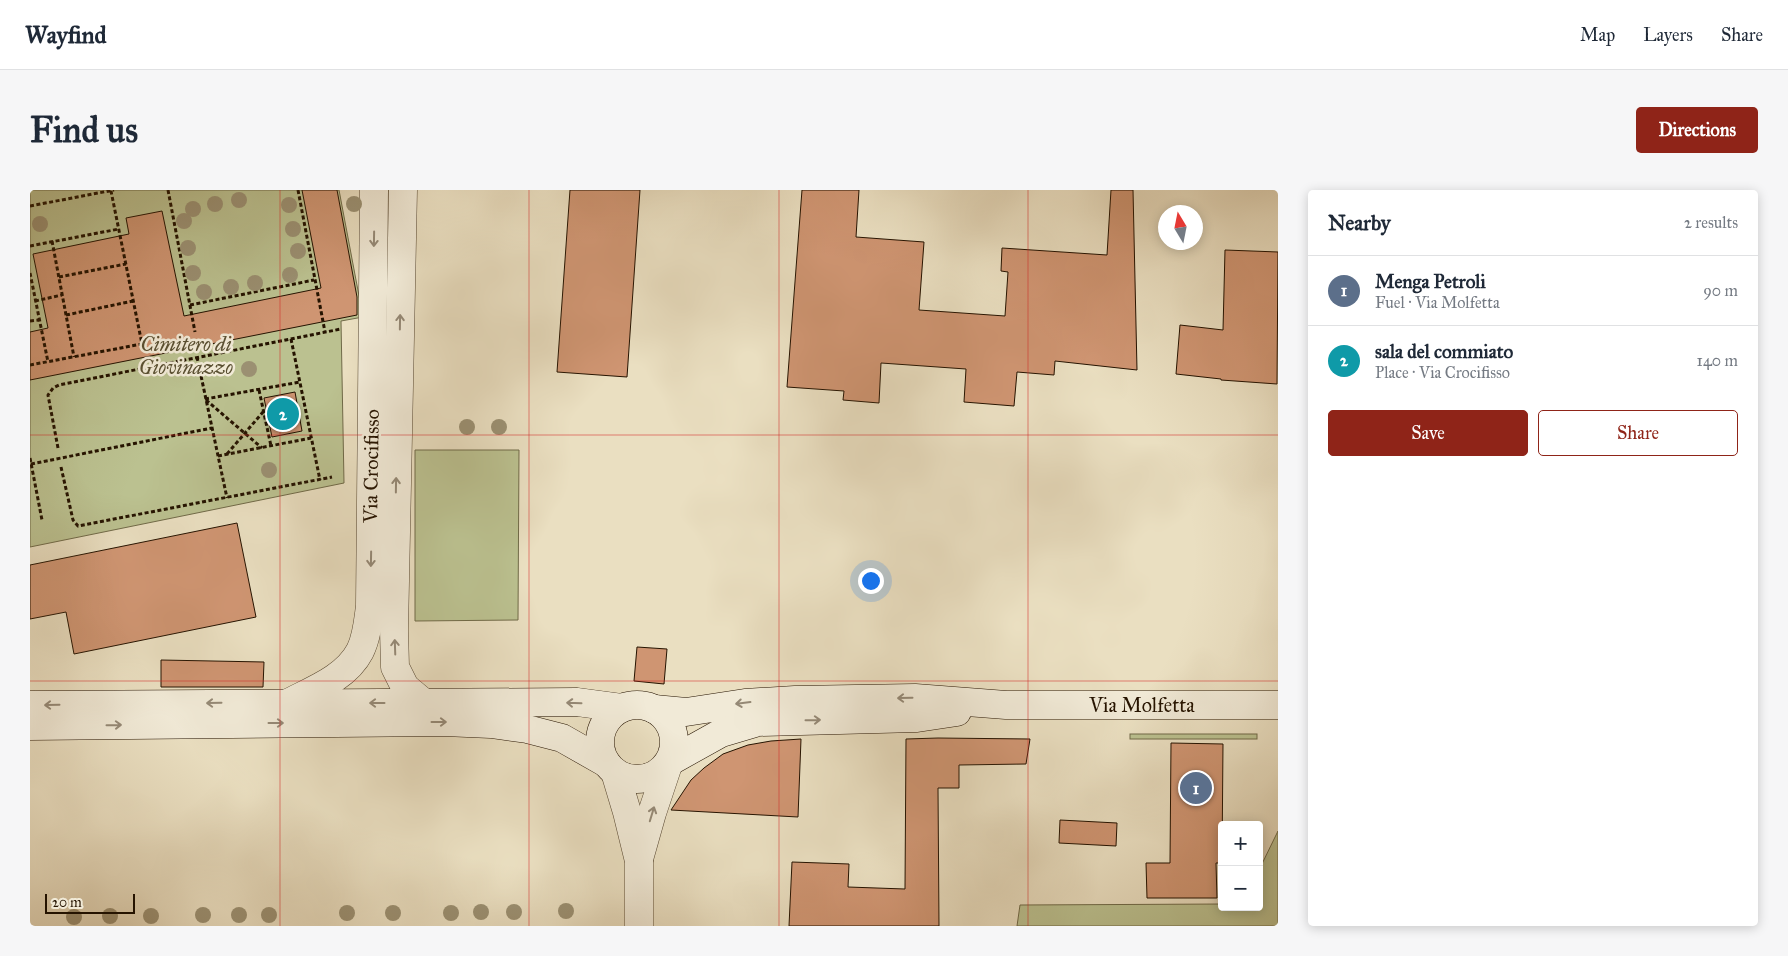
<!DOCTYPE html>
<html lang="en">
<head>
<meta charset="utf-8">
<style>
	:root { --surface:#fff; --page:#f6f6f7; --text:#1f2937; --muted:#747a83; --line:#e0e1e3; --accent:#8f2418 }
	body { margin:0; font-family:"IM FELL Great Primer",serif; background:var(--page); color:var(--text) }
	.controls { position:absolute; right:15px; bottom:15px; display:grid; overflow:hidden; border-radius:5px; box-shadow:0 2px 12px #0003 }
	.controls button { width:45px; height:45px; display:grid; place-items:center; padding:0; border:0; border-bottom:1px solid var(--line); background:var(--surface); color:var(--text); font:25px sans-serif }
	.compass { position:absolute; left:1128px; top:15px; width:45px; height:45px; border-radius:50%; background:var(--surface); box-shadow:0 2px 12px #0003; rotate:350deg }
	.scale { position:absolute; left:15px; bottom:12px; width:90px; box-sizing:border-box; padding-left:5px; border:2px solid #251300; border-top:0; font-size:14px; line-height:18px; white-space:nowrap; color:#251300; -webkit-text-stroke:4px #f1ead7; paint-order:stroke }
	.you { position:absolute; left:840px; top:390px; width:18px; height:18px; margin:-12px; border:4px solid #fff; border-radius:50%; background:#1a73e8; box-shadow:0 0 0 8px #1a73e833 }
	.badge { display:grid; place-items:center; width:32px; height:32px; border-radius:50%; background:var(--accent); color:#fff; font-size:16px; font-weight:700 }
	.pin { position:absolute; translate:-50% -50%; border:2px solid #fff; box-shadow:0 1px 5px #0006 }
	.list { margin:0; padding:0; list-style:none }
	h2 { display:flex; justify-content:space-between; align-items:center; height:65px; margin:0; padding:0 20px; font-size:21px }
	h2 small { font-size:16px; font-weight:400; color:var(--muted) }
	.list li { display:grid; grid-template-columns:32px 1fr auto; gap:15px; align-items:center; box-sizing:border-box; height:70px; padding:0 20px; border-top:1px solid var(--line) }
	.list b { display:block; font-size:19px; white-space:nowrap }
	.list p { margin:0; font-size:16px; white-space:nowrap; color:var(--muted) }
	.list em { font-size:16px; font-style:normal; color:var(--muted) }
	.actions { display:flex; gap:10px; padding:15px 20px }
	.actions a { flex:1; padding:11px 0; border:1px solid var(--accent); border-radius:5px; text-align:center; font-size:18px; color:var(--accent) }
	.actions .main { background:var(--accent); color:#fff }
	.map { position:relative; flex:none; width:1248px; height:736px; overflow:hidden; border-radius:5px }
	header { display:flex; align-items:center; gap:30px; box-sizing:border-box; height:70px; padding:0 25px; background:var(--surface); border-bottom:1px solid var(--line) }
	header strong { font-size:24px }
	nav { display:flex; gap:28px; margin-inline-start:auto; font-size:18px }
	.intro { display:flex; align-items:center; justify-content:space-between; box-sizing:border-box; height:120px; padding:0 30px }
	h1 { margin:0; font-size:35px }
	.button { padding:12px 22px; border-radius:5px; background:var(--accent); color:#fff; font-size:18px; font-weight:700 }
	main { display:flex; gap:30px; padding:0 30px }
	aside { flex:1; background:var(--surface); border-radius:5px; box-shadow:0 2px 12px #0003 }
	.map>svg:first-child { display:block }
	.green { fill:#bbc190; stroke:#706a48 }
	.building { fill:#cf9572; stroke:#251300 }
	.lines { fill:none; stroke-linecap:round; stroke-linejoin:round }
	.street-casing { stroke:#564630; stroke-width:29 }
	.secondary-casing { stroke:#251300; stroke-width:29 }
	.path { stroke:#251300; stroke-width:3; stroke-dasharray:4 2.5; stroke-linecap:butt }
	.street { stroke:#f1ead7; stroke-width:28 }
	.secondary { stroke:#f1ead7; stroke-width:28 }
	.tree { fill:#9b9072 }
	.oneway { stroke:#958976 }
	.grid { fill:none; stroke:#d62828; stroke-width:1; stroke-opacity:0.55 }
	.labels { text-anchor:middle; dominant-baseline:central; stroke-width:5; stroke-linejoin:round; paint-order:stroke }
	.park-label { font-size:20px; font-style:italic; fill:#5a5032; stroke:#f1ead7 }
	.street-label { font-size:20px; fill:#251300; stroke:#f1ead7 }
</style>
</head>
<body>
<header>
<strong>Wayfind</strong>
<nav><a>Map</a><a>Layers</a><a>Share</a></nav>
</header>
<div class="intro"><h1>Find us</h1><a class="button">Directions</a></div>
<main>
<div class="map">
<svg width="1248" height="736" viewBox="0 0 1248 736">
	<rect width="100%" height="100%" fill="#eadfc1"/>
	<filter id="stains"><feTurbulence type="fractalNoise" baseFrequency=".004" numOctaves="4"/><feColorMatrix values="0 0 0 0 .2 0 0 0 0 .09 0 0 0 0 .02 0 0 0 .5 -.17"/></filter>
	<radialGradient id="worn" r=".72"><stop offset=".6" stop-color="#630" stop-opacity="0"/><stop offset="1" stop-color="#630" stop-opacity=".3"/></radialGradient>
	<g class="green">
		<polygon points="0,0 309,0 333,127 311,131 314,293 0,357"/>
		<polygon points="385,260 489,260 488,430 385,431"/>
		<rect x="1100" y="544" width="127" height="5"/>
		<polygon points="1248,641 1248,736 987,736 990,715 1192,714 1192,717 1229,717 1229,680"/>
	</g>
	<g class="building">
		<polygon points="272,0 307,0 327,107 327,125 0,190 0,142 18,138 3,64 99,44 96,28 132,21 154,126 291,98"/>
		<polygon points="540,0 610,0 597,187 527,182"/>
		<polygon points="772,0 829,0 826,47 894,52 889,120 975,126 978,82 971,81 972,58 1077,65 1081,0 1103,0 1107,180 1025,171 1024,185 987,182 984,216 934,212 936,179 851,173 849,213 813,210 814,201 757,197"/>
		<polygon points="1195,60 1248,62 1247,194 1191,190 1191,189 1146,184 1150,135 1193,140"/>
		<polygon points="265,202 272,241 242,247 234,208"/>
		<polygon points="207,333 226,427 44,464 36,422 0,429 0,375"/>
		<polygon points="607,457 637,459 634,494 604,491"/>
		<polygon points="131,470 234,472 233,497 131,497"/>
		<polygon points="908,548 1000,549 996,574 929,575 929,598 908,598 909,736 759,736 762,672 819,674 818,697 875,699 876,549"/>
		<polygon points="771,549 768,627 641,620 661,590 674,578 693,564 718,555 741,551"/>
		<polygon points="1141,553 1193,554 1192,673 1186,673 1187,708 1117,708 1116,673 1140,673"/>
		<polygon points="1030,630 1087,633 1086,656 1029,653"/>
	</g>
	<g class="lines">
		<g class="street-casing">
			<g id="street">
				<polyline points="373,0 364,440 365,477 375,497 394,513"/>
				<path d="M 258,513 C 283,500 316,488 330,461 C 337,447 338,431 340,416 L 344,0"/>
				<polyline points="585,582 597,622 609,671 609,736"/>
				<polyline points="609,669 622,623 639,572"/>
			</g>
		</g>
		<g class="secondary-casing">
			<g id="secondary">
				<circle cx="607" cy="552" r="37"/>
				<polyline points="0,515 547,512 592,518"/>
				<polyline points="624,519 656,522 715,513 765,510 885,508 976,515 1248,515"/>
				<polyline points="0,536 414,532 461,534 497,539 532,548 576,573"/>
				<polyline points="639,572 691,543 728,532 887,528 927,522"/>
			</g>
		</g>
		<g class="path">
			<polyline points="138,0 165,142"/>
			<polyline points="268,0 295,142"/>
			<polyline points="0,16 84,0"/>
			<polyline points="22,51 44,167"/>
			<polyline points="0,56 89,39"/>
			<polyline points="0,83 18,172"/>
			<polyline points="29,87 96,74"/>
			<polyline points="5,111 32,105"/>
			<polyline points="160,115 284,90"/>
			<polyline points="36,125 103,111"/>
			<polyline points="0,131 9,130"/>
			<polyline points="261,149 290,290"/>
			<polyline points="167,167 197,308"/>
			<polyline points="0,175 112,154 81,1"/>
			<polyline points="229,200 241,256"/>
			<polyline points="175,209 270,192"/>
			<polyline points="176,210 232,258"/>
			<polyline points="28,258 18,205 23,198 29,195 311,139"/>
			<polyline points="197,264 233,222"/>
			<polyline points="188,266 281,248"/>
			<polyline points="0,268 12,330"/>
			<polyline points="1,274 182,238"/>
			<polyline points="31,277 43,330 48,336 302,287"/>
		</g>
		<use href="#street" class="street"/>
		<use href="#secondary" class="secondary"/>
	</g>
	<g class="tree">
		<circle cx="209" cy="10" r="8"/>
		<circle cx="185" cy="14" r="8"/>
		<circle cx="324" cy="14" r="8"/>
		<circle cx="259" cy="15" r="8"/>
		<circle cx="163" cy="19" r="8"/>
		<circle cx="154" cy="31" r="8"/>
		<circle cx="10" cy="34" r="8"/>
		<circle cx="263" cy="39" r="8"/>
		<circle cx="158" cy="58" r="8"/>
		<circle cx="268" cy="61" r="8"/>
		<circle cx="163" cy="83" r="8"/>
		<circle cx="260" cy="85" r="8"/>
		<circle cx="225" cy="93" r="8"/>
		<circle cx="201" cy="97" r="8"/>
		<circle cx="174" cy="102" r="8"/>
		<circle cx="219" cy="179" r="8"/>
		<circle cx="437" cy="237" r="8"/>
		<circle cx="469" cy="237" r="8"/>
		<circle cx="239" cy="280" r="8"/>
		<circle cx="536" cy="721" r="8"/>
		<circle cx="451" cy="722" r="8"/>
		<circle cx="484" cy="722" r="8"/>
		<circle cx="317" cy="723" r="8"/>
		<circle cx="363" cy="723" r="8"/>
		<circle cx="421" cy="723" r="8"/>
		<circle cx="173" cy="725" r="8"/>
		<circle cx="209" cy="725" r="8"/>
		<circle cx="239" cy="725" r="8"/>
		<circle cx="80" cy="726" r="8"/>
		<circle cx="121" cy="726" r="8"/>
		<circle cx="44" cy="727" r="8"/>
	</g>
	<defs><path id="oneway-shaft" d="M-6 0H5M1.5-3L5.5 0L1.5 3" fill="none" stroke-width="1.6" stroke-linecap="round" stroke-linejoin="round" transform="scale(1.25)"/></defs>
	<g class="oneway">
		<use href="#oneway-shaft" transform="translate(344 49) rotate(91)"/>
		<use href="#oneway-shaft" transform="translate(370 132) rotate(-89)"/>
		<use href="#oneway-shaft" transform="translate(366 295) rotate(-89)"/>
		<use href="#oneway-shaft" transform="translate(341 369) rotate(91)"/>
		<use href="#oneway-shaft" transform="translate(365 457) rotate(-92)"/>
		<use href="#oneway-shaft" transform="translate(875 508) rotate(179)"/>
		<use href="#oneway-shaft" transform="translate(184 513) rotate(179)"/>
		<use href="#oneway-shaft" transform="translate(347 513) rotate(-180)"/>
		<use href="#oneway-shaft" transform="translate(544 513) rotate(-178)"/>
		<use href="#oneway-shaft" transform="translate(713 513) rotate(173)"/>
		<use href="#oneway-shaft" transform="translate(22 515) rotate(179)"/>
		<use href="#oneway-shaft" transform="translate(783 530) rotate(-1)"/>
		<use href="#oneway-shaft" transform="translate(409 532)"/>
		<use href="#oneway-shaft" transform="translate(246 533)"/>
		<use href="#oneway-shaft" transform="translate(84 535) rotate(-1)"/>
		<use href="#oneway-shaft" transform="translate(622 624) rotate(-73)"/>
	</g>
	<path class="grid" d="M 250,0 L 250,736M 499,0 L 499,736M 749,0 L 749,736M 998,0 L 998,736M 0,245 L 1248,245M 0,491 L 1248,491"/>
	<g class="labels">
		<g class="park-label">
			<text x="156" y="154">Cimitero di<tspan x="156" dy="23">Giovinazzo</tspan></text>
		</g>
		<g class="street-label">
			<text transform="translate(341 276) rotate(-89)">Via Crocifisso</text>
			<text x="1112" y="515">Via Molfetta</text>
		</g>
	</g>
	<rect width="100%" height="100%" filter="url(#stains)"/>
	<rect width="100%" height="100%" fill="url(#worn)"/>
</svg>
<div class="controls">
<button>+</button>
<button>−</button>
</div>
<svg class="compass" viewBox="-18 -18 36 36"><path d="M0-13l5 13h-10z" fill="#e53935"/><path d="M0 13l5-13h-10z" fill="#747a83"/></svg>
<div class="scale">20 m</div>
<div class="you"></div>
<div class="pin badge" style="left:1166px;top:598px;background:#5c6f8a">1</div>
<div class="pin badge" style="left:253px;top:224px;background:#0f9aa8">2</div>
</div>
<aside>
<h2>Nearby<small>2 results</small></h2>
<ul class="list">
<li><span class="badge" style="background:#5c6f8a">1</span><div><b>Menga Petroli</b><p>Fuel · Via Molfetta</p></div><em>90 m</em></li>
<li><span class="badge" style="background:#0f9aa8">2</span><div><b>sala del commiato</b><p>Place · Via Crocifisso</p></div><em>140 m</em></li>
</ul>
<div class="actions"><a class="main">Save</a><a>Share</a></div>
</aside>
</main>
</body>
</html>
